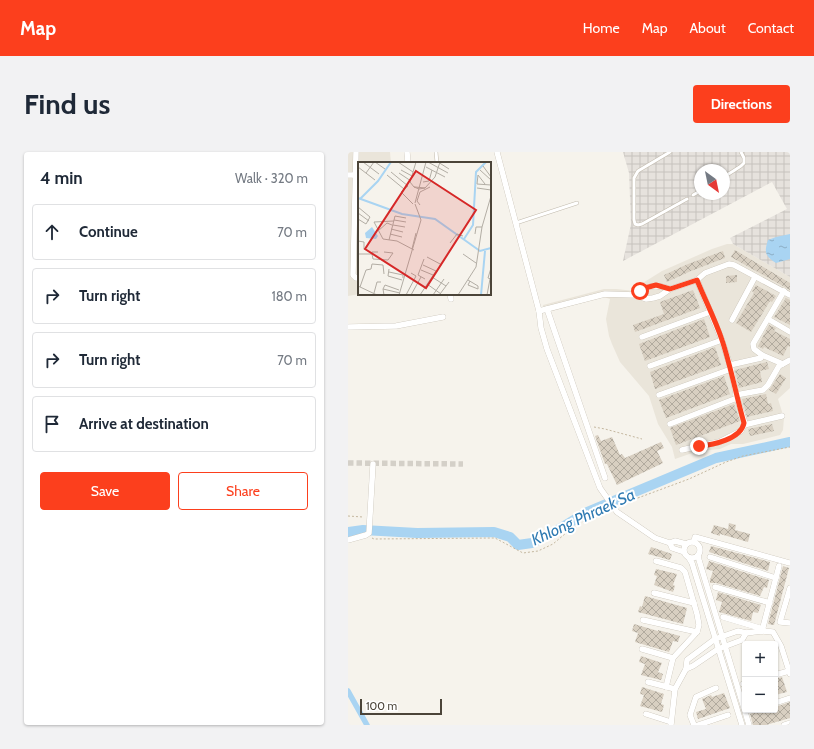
<!DOCTYPE html>
<html lang="en">
<head>
<meta charset="utf-8">
<style>
	:root { --surface:#fff; --page:#f2f2f3; --text:#1f2937; --muted:#747a83; --line:#e0e1e3; --accent:#fc3f1d }
	body { margin:0; font-family:Cabin,sans-serif; background:var(--page); color:var(--text) }
	.controls { position:absolute; right:12px; bottom:12px; display:grid; overflow:hidden; border-radius:4px; box-shadow:0 1px 3px #0004 }
	.controls button { width:36px; height:36px; display:grid; place-items:center; padding:0; border:0; border-bottom:1px solid var(--line); background:var(--surface); color:var(--text); font:20px sans-serif }
	.compass { position:absolute; left:346px; top:12px; width:36px; height:36px; border-radius:50%; background:var(--surface); box-shadow:0 1px 3px #0004; rotate:147deg }
	.scale { position:absolute; left:12px; bottom:10px; width:82px; box-sizing:border-box; padding-left:4px; border:2px solid #4b4439; border-top:0; font-size:11px; line-height:14px; white-space:nowrap; color:#4b4439; -webkit-text-stroke:3px #fff; paint-order:stroke }
	.stop { position:absolute; width:12px; height:12px; margin:-9px; border:3px solid #fc3f1d; border-radius:50%; background:#fff }
	.stop.end { background:#fc3f1d; border-color:#fff; box-shadow:0 1px 4px #0008 }
	.list { margin:0; padding:0; list-style:none }
	h2 { display:flex; justify-content:space-between; align-items:center; height:52px; margin:0; padding:0 16px; font-size:17px }
	h2 small { font-size:13px; font-weight:400; color:var(--muted) }
	.list li { display:grid; grid-template-columns:26px 1fr auto; gap:12px; align-items:center; box-sizing:border-box; height:56px; margin:0 8px 8px; padding:0 8px; border:1px solid var(--line); border-radius:4px }
	.list b { display:block; font-size:15px; white-space:nowrap }
	.list em { font-size:13px; font-style:normal; color:var(--muted) }
	.actions { display:flex; gap:8px; padding:12px 16px }
	.actions a { flex:1; padding:9px 0; border:1px solid var(--accent); border-radius:4px; text-align:center; font-size:14px; color:var(--accent) }
	.actions .main { background:var(--accent); color:#fff }
	.icon { flex:none; width:22px; height:22px; fill:none; stroke:currentColor; stroke-width:2; stroke-linecap:round; stroke-linejoin:round }
	.map { position:relative; flex:none; width:442px; height:573px; overflow:hidden; border-radius:4px }
	header { display:flex; align-items:center; gap:24px; box-sizing:border-box; height:56px; padding:0 20px; background:var(--accent); color:#fff }
	header strong { font-size:19px }
	nav { display:flex; gap:22px; margin-inline-start:auto; font-size:14px }
	.intro { display:flex; align-items:center; justify-content:space-between; box-sizing:border-box; height:96px; padding:0 24px }
	h1 { margin:0; font-size:28px }
	.button { padding:10px 18px; border-radius:4px; background:var(--accent); color:#fff; font-size:14px; font-weight:700 }
	main { display:flex; gap:24px; padding:0 24px }
	aside { flex:1; background:var(--surface); border-radius:4px; box-shadow:0 1px 3px #0004 }
	.map>svg:first-child { display:block }
	.residential { fill:#eae5da }
	.industrial { fill:url(#industrial-grid); fill-rule:evenodd }
	.water { fill:url(#water-ripples) }
	.lines { fill:none; stroke-linecap:round; stroke-linejoin:round }
	.canal { stroke:#a9d4f2; stroke-width:5.5 }
	.river { stroke:#a9d4f2; stroke-width:10 }
	.building { fill:url(#building-cross-hatch) }
	.minor-tunnel { stroke:#d4d0c8; stroke-width:5.5; stroke-dasharray:5.5 3; stroke-linecap:butt }
	.service-casing { stroke:#c2bbae; stroke-width:4 }
	.minor-casing { stroke:#c2bbae; stroke-width:6 }
	.path { stroke:#c4b79f; stroke-width:1; stroke-dasharray:2 2; stroke-linecap:butt }
	.service { stroke:#fff; stroke-width:3 }
	.minor { stroke:#fff; stroke-width:5.5 }
	.route { stroke:#fc3f1d; stroke-width:5 }
	.labels { text-anchor:middle; dominant-baseline:central; stroke-width:4; stroke-linejoin:round; paint-order:stroke }
	.water-label { font-size:16px; font-style:italic; fill:#2e7ab2; stroke:#fff }
	.inset-river { fill:none; stroke:#a9d4f2; stroke-width:2 }
	.inset-road { fill:none; stroke:#b2ada4; stroke-width:1 }
	.view { fill:#d62828; fill-opacity:0.15; stroke:#d62828; stroke-width:2 }
	.inset-edge { fill:none; stroke:#4b4439; stroke-width:2 }
</style>
</head>
<body>
<header>
<strong>Map</strong>
<nav><a>Home</a><a>Map</a><a>About</a><a>Contact</a></nav>
</header>
<div class="intro"><h1>Find us</h1><a class="button">Directions</a></div>
<main>
<aside>
<h2>4 min<small>Walk · 320 m</small></h2>
<ul class="list">
<li><svg class="icon" aria-label="ahead" viewBox="0 0 24 24"><path d="M12 20V5M6 11l6-6 6 6"/></svg><div><b>Continue</b></div><em>70 m</em></li>
<li><svg class="icon" aria-label="right" viewBox="0 0 24 24"><path d="M7 20v-9h11M14 6l5 5-5 5"/></svg><div><b>Turn right</b></div><em>180 m</em></li>
<li><svg class="icon" aria-label="right" viewBox="0 0 24 24"><path d="M7 20v-9h11M14 6l5 5-5 5"/></svg><div><b>Turn right</b></div><em>70 m</em></li>
<li><svg class="icon" aria-label="arrive" viewBox="0 0 24 24"><path d="M6 21V4h12l-3 4 3 4H6"/></svg><div><b>Arrive at destination</b></div></li>
</ul>
<div class="actions"><a class="main">Save</a><a>Share</a></div>
</aside>
<div class="map">
<svg width="442" height="573" viewBox="0 0 442 573">
	<defs>
		<pattern id="industrial-grid" width="8" height="8" patternUnits="userSpaceOnUse"><rect width="8" height="8" fill="#e6e2dd"/><path d="M0 4h8M4 0v8" fill="none" stroke="#c7c3be"/></pattern>
		<pattern id="water-ripples" width="26" height="14" patternUnits="userSpaceOnUse"><rect width="26" height="14" fill="#a9d4f2"/><path d="M2 4q2-2 4 0t4 0M15 11q2-2 4 0t4 0" fill="none" stroke="#8caec5"/></pattern>
		<pattern id="building-cross-hatch" width="8" height="8" patternUnits="userSpaceOnUse"><rect width="8" height="8" fill="#d8cfc1"/><path d="M0 0l8 8M0 8l8-8" fill="none" stroke="#b1aa9e"/></pattern>
	</defs>
	<rect width="100%" height="100%" fill="#f6f3ec"/>
	<g class="residential">
		<polygon points="0,0 42,0 43,11 11,11 12,142 0,144"/>
		<polygon points="379,92 385,92 442,125 442,236 430,247 436,266 435,278 432,283 395,292 383,292 372,297 350,299 327,307 324,295 310,272 301,244 272,210 264,192 261,184 258,167 262,147 256,145 197,161 195,153 256,137 268,137 287,139 290,134 314,119 364,97"/>
	</g>
	<path class="industrial" d="M 275,0 L 442,0 L 442,125 L 385,92 L 382,86 L 439,57 L 424,30 L 275,109 L 283,72 L 281,21 ZM 352,18 L 376,18 L 376,42 L 352,42 Z"/>
	<path class="water" d="M 442,82 L 442,107 L 428,111 C 417,104 416,100 420,88 L 428,85 Z"/>
	<g class="lines">
		<polyline class="canal" points="0,539 19,573"/>
		<polyline class="river" points="0,380 15,378 69,381 146,380 162,385 170,393 184,391 208,379 239,360 368,306 442,290"/>
	</g>
	<g class="building">
		<polygon points="387,98 442,131 442,138 383,105"/>
		<polygon points="375,99 377,106 343,119 319,130 316,123 340,112"/>
		<polygon points="389,123 389,130 378,131 378,124"/>
		<polygon points="408,133 428,144 424,150 422,149 403,180 388,171 406,141 404,139"/>
		<polygon points="345,138 352,156 287,180 285,173 316,162 312,150"/>
		<polygon points="438,146 442,148 442,173 426,165"/>
		<polygon points="356,167 362,185 297,209 291,192"/>
		<polygon points="421,173 428,176 426,179 442,187 442,195 440,194 435,204 416,195 415,197 410,194"/>
		<polygon points="367,195 373,213 307,237 302,220"/>
		<polygon points="419,210 421,217 412,219 414,230 391,236 387,218"/>
		<polygon points="432,222 438,226 428,242 421,238"/>
		<polygon points="376,224 382,242 318,266 311,248"/>
		<polygon points="418,242 420,252 423,251 425,259 399,265 394,247"/>
		<polygon points="386,252 392,269 328,293 322,276"/>
		<polygon points="424,272 426,279 402,284 400,277"/>
		<polygon points="250,283 253,289 264,285 272,303 274,302 277,306 313,290 316,296 309,299 315,311 269,333 259,312 257,312 247,284"/>
		<polygon points="381,371 388,373 387,378 402,382 400,390 372,382 372,384 363,381 366,373 380,377"/>
		<polygon points="363,394 422,410 420,419 361,400"/>
		<polygon points="303,395 324,402 322,408 300,402"/>
		<polygon points="361,409 421,428 419,436 416,435 412,444 368,431 362,431 362,428 365,419 358,417"/>
		<polygon points="435,414 441,416 426,473 420,472"/>
		<polygon points="308,417 329,422 325,433 327,434 325,440 306,433 309,424 306,423"/>
		<polygon points="370,440 413,453 410,461 405,460 403,469 371,460 374,450 368,448"/>
		<polygon points="297,444 339,456 335,472 290,460 292,454 294,455"/>
		<polygon points="286,472 310,479 310,478 332,484 330,490 325,489 321,500 287,490 290,481 284,479"/>
		<polygon points="293,504 314,511 310,520 315,522 313,528 293,523 297,512 291,510"/>
		<polygon points="434,525 439,540 427,543 427,527"/>
		<polygon points="294,535 316,542 313,552 316,553 314,560 292,554 296,543 292,542"/>
		<polygon points="376,541 382,556 350,567 348,560 358,557 354,547 363,543 364,545"/>
		<polygon points="442,550 442,566 418,573 405,573 402,562 414,558 427,558 427,555"/>
	</g>
	<g class="lines">
		<polyline class="minor-tunnel" points="0,311 115,312"/>
		<g class="service-casing">
			<g id="service">
				<polyline points="88,0 89,11"/>
				<polyline points="322,0 290,19 286,26 286,68 287,72 290,73 294,72 339,47"/>
				<polyline points="376,25 393,14 396,11 396,6 393,0"/>
				<polyline points="345,43 352,39"/>
				<polyline points="168,71 229,51"/>
			</g>
		</g>
		<g class="minor-casing">
			<g id="minor">
				<polyline points="8,0 5,123 8,126 11,126"/>
				<polyline points="59,0 60,11"/>
				<polyline points="149,0 191,159 193,176 199,197 252,336 269,360 307,386 322,391 327,389 338,392"/>
				<polyline points="0,23 7,23"/>
				<polyline points="102,142 103,147"/>
				<path d="M 287,143 C 299,133 307,132 322,137"/>
				<polyline points="199,157 257,326"/>
				<polyline points="191,159 257,142 287,143 298,147 305,146 312,144 322,137 349,128 357,121 381,112 386,113 442,143"/>
				<polyline points="420,167 442,180"/>
				<polyline points="384,168 407,125"/>
				<polyline points="0,175 48,174 95,165"/>
				<polyline points="294,185 362,160"/>
				<polyline points="414,203 435,212"/>
				<polyline points="382,213 413,206 414,203 406,197 405,192 436,139"/>
				<polyline points="302,214 374,188"/>
				<polyline points="311,243 383,217"/>
				<polyline points="388,243 415,238 420,233 431,214 442,208"/>
				<polyline points="322,272 389,246"/>
				<polyline points="396,273 434,264"/>
				<polyline points="334,298 351,294 371,290 393,279 397,271 389,246 382,213 373,186 349,128"/>
				<polyline points="0,388 18,383 21,381 25,312"/>
				<circle cx="344" cy="398" r="8"/>
				<polyline points="346,390 347,385 442,411"/>
				<polyline points="322,391 324,396 336,400"/>
				<polyline points="350,403 351,408 401,573"/>
				<polyline points="362,405 428,426"/>
				<polyline points="341,406 344,411 394,573"/>
				<polyline points="308,409 333,416 337,420 349,462 351,473 349,480 325,506 318,535"/>
				<polyline points="367,435 422,451"/>
				<polyline points="442,436 432,470 442,471"/>
				<polyline points="306,441 346,451"/>
				<polyline points="375,465 415,477"/>
				<polyline points="295,468 349,480"/>
				<polygon points="390,479 398,481 394,488 370,497 345,514 338,517 339,508 367,487"/>
				<polyline points="414,479 431,414"/>
				<polyline points="398,481 414,479 425,480 433,494 442,522"/>
				<polyline points="294,497 325,506"/>
				<polyline points="427,523 441,519"/>
				<polyline points="300,530 327,537"/>
				<polyline points="395,532 397,532"/>
				<polyline points="427,551 442,546"/>
				<polyline points="298,562 323,570"/>
				<polyline points="323,573 327,537 338,517"/>
				<polyline points="346,573 342,563 348,545 368,536"/>
				<polyline points="350,573 380,563"/>
				<polyline points="436,573 442,571"/>
			</g>
		</g>
		<g class="path">
			<polyline points="246,275 257,277 294,287"/>
			<polyline points="271,353 341,327 378,310 395,304 442,295"/>
			<polyline points="0,364 15,365"/>
			<polyline points="24,386 26,387 147,386 175,401 190,399 205,392 224,376 238,368 261,358"/>
		</g>
		<use href="#service" class="service"/>
		<use href="#minor" class="minor"/>
	</g>
	<g class="lines">
		<path class="route" d="M 292,139 L 297,136 L 308,133 L 322,137 L 349,128 C 357,148 367,167 374,188 C 383,215 388,243 396,271 C 393,287 365,293 351,294"/>
	</g>
	<g class="labels">
		<g class="water-label">
			<text transform="translate(235 365) rotate(-25)">Khlong Phraek Sa</text>
		</g>
	</g>
	<g transform="translate(10 10)">
		<rect width="133" height="133" fill="#f6f3ec"/>
		<path d="M 14,65 L 20,74 L 18,77 L 8,76 L 7,71 Z" fill="#a9d4f2"/>
		<path class="inset-river" d="M 0,36 L 44,52 L 77,57 L 122,89 L 133,86M 2,37 L 20,19 L 33,0M 106,77 L 115,63 L 118,10 L 128,0M 123,133 L 127,89"/>
		<path class="inset-road" d="M 5,0 L 21,12M 17,0 L 27,7M 40,0 L 55,10M 70,0 L 90,11M 80,0 L 91,7M 125,4 L 133,15M 0,5 L 17,18M 68,5 L 87,15M 43,8 L 54,14M 122,8 L 133,18M 33,10 L 50,24 L 43,30 L 55,42M 8,11 L 16,0M 41,11 L 53,19M 29,13 L 46,27M 65,20 L 71,19 L 74,8M 127,22 L 120,13 L 119,22 L 133,23M 56,25 L 52,20 L 58,0M 56,25 L 57,25 L 67,26 L 61,27 ZM 67,26 L 77,15 L 82,0M 119,26 L 133,28M 57,41 L 68,0M 62,43 L 59,39 L 62,30 L 72,25M 0,45 L 12,55 L 8,62 L 0,57M 0,51 L 11,59M 36,58 L 48,60M 36,59 L 16,60 L 25,77 L 39,79 L 56,88M 35,63 L 47,65M 33,67 L 45,70M 20,69 L 29,61 L 34,63M 32,72 L 44,75M 117,72 L 118,65 L 124,65M 31,78 L 37,54 L 48,56M 0,79 L 6,80 L 6,87M 92,81 L 99,72 L 105,74M 54,87 L 58,71M 0,92 L 14,92 L 14,90 L 20,90M 14,92 L 15,97 L 30,98 L 35,91 L 26,90M 105,92 L 118,101M 69,95 L 84,103M 66,97 L 60,113 L 67,117M 133,106 L 130,116 L 133,117M 31,107 L 30,114 L 44,118M 63,108 L 75,113M 31,110 L 45,113 L 45,116M 74,115 L 88,124M 110,118 L 120,124 L 120,127 L 110,123 L 112,119M 69,122 L 83,132M 0,124 L 19,133M 2,125 L 8,108 L 13,107 L 14,102 L 25,103 L 26,112M 25,127 L 27,123 L 41,128M 16,131 L 19,120 L 23,120M 82,132 L 91,120M 26,133 L 25,127 L 42,131M 41,133 L 63,58 L 57,42M 48,133 L 58,114 L 53,111M 53,133 L 63,115M 62,133 L 78,109 L 65,103M 75,133 L 86,117M 100,133 L 118,105 L 124,65 L 133,34M 129,133 L 132,117"/>
		<path class="view" d="M 58,9 L 118,48 L 68,126 L 7,87 Z"/>
		<rect width="133" height="133" class="inset-edge"/>
	</g>
</svg>
<div class="controls">
<button>+</button>
<button>−</button>
</div>
<svg class="compass" viewBox="-18 -18 36 36"><path d="M0-13l5 13h-10z" fill="#e53935"/><path d="M0 13l5-13h-10z" fill="#747a83"/></svg>
<div class="scale">100 m</div>
<div class="stop" style="left:292px;top:139px"></div>
<div class="stop end" style="left:351px;top:294px"></div>
</div>
</main>
</body>
</html>
